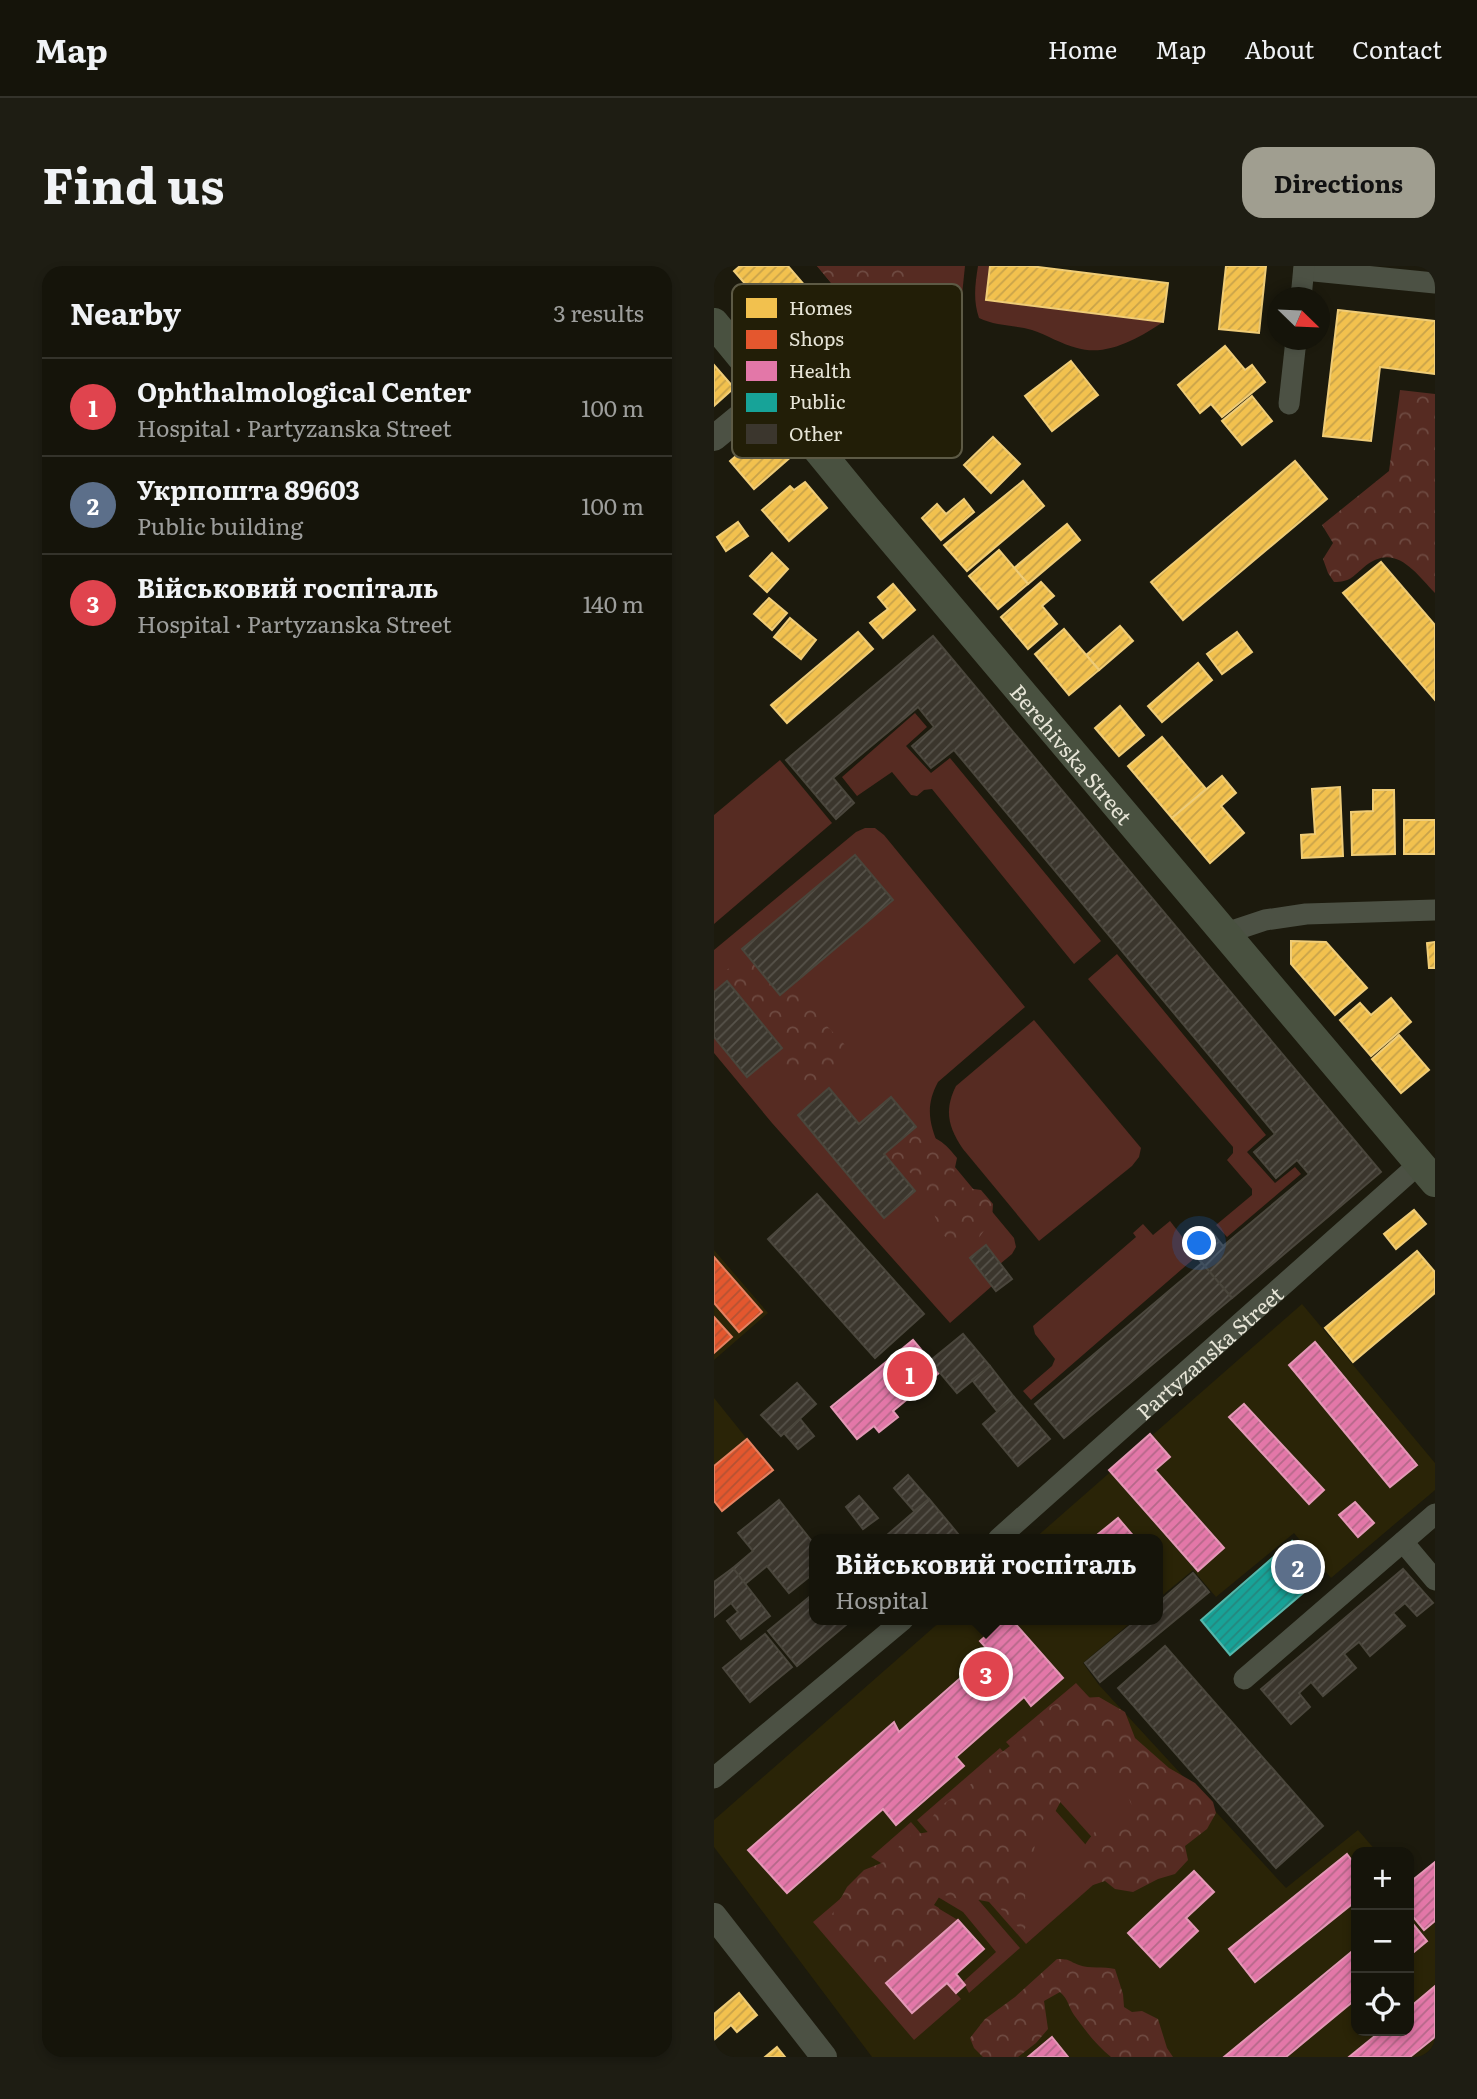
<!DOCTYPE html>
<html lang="en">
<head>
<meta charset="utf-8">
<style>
	:root { --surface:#15140a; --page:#1e1d13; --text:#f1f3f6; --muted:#9d9e9c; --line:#34332b; --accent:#a09e90 }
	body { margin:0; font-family:Literata,serif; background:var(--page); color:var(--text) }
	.controls { position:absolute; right:21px; bottom:21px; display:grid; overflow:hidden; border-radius:14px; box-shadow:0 4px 10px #0003 }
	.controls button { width:63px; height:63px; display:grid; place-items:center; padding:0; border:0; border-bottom:2px solid var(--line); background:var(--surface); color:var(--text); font:35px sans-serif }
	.compass { position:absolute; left:553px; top:21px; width:63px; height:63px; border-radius:50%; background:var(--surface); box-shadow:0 4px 10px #0003; rotate:113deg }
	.you { position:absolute; left:486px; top:978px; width:24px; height:24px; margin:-18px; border:5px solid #fff; border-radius:50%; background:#1a73e8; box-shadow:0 0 0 10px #1a73e833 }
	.badge { display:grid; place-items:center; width:46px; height:46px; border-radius:50%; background:var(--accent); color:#fff; font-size:23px; font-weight:700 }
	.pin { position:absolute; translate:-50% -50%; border:4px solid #fff; box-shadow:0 2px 7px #0006 }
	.popup { position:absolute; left:95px; top:1268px; width:354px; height:91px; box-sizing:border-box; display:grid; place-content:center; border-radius:14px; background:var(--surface); filter:drop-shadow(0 2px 5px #0005); font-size:23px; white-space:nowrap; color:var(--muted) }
	.popup b { font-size:26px; color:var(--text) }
	.popup::after { content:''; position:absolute; left:50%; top:100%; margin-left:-14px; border:14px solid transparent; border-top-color:var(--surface) }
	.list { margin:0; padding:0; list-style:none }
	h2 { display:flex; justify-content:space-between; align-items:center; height:91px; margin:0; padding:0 28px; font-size:30px }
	h2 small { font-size:23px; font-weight:400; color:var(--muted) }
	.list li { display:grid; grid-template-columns:46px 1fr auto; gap:21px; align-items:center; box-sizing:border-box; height:98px; padding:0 28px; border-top:2px solid var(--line) }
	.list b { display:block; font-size:26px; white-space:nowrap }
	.list p { margin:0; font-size:23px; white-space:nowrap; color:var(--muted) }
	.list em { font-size:23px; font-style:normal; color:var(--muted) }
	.icon { flex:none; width:38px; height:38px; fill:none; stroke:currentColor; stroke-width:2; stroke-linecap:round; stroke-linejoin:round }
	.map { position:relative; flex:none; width:721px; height:1791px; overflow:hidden; border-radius:21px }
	header { display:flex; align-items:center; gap:42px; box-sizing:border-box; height:98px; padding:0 35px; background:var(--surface); border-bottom:2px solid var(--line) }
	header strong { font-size:33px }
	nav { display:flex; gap:38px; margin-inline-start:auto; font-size:24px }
	.intro { display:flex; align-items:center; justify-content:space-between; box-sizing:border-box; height:168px; padding:0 42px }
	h1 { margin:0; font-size:49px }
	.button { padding:18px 32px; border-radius:21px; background:var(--accent); color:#111; font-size:24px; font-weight:700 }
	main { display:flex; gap:42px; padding:0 42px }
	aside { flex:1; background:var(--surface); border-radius:21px; box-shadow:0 4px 10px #0003 }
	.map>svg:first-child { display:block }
	.built { fill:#2a2407 }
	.green { fill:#562b22 }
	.forest { fill:url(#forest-crowns) }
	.homes { fill:url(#homes-hatch); stroke:#efcc77; stroke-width:2 }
	.shops { fill:url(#shops-hatch); stroke:#e58261; stroke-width:2 }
	.health { fill:url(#health-hatch); stroke:#e498b6; stroke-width:2 }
	.public { fill:url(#public-hatch); stroke:#55b7ab; stroke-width:2 }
	.building { fill:url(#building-hatch); stroke:#4a463c; stroke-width:2 }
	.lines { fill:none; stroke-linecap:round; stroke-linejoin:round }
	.minor { stroke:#4c5144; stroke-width:21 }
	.tertiary { stroke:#4c5144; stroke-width:26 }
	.secondary { stroke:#495140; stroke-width:30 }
	.labels { text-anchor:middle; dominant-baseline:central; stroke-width:7; stroke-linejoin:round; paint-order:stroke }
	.street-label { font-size:21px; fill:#e7e5d7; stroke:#221e07 }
	.key { fill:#221e07; stroke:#5d5a45; stroke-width:2 }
	.key-label { font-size:19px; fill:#e7e5d7 }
</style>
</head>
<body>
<header>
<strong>Map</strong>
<nav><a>Home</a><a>Map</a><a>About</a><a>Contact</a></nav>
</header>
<div class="intro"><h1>Find us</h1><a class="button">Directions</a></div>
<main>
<aside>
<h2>Nearby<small>3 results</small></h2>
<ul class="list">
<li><span class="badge" style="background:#e0444e">1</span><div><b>Ophthalmological Center</b><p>Hospital · Partyzanska Street</p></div><em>100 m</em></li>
<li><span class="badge" style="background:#5c6f8a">2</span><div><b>Укрпошта 89603</b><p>Public building</p></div><em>100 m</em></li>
<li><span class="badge" style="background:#e0444e">3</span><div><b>Військовий госпіталь</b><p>Hospital · Partyzanska Street</p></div><em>140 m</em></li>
</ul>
</aside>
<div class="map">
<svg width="721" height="1791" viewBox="0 0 721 1791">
	<defs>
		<pattern id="forest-crowns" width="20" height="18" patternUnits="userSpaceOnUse" patternTransform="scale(1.75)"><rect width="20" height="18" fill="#562b22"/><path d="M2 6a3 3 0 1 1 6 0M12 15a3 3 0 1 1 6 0" fill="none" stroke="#6e4a41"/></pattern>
		<pattern id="homes-hatch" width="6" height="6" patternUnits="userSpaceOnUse" patternTransform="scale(1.75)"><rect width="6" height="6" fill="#f2c14e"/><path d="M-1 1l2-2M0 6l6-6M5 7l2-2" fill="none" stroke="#c7a24a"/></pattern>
		<pattern id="shops-hatch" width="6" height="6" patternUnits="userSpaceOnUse" patternTransform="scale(1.75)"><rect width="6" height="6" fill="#e4572e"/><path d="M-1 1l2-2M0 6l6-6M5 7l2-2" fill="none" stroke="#b45233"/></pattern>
		<pattern id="health-hatch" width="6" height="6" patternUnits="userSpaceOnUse" patternTransform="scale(1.75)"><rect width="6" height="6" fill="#e377a8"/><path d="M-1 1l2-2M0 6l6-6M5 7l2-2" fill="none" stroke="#b46889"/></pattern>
		<pattern id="public-hatch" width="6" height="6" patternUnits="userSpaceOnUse" patternTransform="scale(1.75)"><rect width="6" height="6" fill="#17a398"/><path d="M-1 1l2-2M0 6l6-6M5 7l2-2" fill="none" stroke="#25877e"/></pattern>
		<pattern id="building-hatch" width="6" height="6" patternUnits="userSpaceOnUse" patternTransform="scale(1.75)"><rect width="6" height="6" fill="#3b362d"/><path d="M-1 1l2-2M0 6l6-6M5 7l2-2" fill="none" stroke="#57534b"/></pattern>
	</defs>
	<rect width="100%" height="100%" fill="#1c1a0d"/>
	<g class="built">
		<polygon points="0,984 54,1047 0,1094"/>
		<polygon points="588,1038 721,1197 721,1224 617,1312 580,1267 502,1331 479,1304 444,1333 444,1273 320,1273"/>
		<polygon points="0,1132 33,1173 0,1200"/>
		<polygon points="228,1354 420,1354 369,1397 385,1419 572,1622 644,1564 663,1586 642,1586 642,1765 695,1765 695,1626 721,1658 721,1791 158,1791 0,1581 0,1554"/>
	</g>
	<g class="green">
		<polygon points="103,0 251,0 236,144 229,147 220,141"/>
		<path d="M 264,0 L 276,0 L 272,34 L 449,56 C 425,72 393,91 363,82 C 347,78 333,69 318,64 C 300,59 281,60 265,52 C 259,34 261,19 264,0 Z"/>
		<polygon points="201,447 213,461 192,480 217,507 236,492 387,675 360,698 218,523 210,524 203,530 197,529 178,506 143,530 128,511"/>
		<polygon points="66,494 118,557 0,658 0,549"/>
		<path d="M 151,562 L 161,562 L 170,569 L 311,741 L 224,816 C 211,840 215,858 226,883 L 300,972 L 302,981 L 298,988 L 286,998 L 256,992 L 278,1020 L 236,1057 L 58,857 L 0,787 L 0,684 L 142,566 Z"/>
		<polygon points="403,688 552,869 533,886 561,917 581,901 587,908 513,971 502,959 538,929 538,923 513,894 519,887 519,881 374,713"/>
		<path d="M 320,754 L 427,882 L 425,891 L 418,900 L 325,975 L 249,883 C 234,861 230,844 242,820 Z"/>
		<polygon points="456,955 483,990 317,1134 309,1125 338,1100 341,1093 321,1068 319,1060 422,971 419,967 429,958 439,969"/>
		<polygon points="362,1417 491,1556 421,1619 292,1476"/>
		<polygon points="286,1482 395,1605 312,1678 203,1554"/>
		<polygon points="197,1556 306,1682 255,1727 249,1716 282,1686 249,1646 157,1591"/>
		<polygon points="160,1604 244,1654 172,1716 198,1747 233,1717 247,1733 200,1774 99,1656"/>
	</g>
	<g class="forest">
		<path d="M 103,0 L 188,0 L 197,7 L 206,18 L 204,26 L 192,30 L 188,37 L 205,56 L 215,60 L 230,51 L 238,53 L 245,60 L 236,79 L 242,87 C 240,100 237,117 228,127 L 219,127 L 206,118 L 150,45 L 137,41 Z"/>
		<path d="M 686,124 L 721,128 L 721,327 C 700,305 680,275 649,302 C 638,311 636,316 620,316 L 614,307 L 609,293 L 619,277 L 608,259 L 675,205 Z"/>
		<path d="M 38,696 L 66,728 L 76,720 L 91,725 L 107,742 L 111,758 L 132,780 L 134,795 C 123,806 93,833 77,821 C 70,816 69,809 61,806 L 57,792 L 68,781 L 13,715 L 12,704 L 25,697 Z"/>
		<path d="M 195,866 C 221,870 227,872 243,892 L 239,911 L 246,921 L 267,924 L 279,938 L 278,954 L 261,977 L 243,980 L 228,968 L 207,916 L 193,904 L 185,905 L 170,888 Z"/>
		<path d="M 385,1431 L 411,1446 L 421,1472 L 455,1502 L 481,1517 L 499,1536 L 502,1547 L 493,1563 L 471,1580 L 474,1594 L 461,1608 L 444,1613 L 419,1626 L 401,1623 L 391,1615 L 379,1619 L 367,1619 C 355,1598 369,1580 383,1563 L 406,1560 L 421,1549 C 416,1534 407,1506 387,1506 L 384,1515 L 371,1530 L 360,1531 L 348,1527 L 349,1531 L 340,1548 L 330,1552 L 323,1565 L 320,1585 L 312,1593 L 312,1604 L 315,1616 L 311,1631 L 315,1655 L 309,1666 L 281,1637 L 265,1634 L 251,1635 L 227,1628 L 220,1639 L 225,1642 L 228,1653 L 221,1666 L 209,1674 L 185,1698 L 170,1706 L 141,1695 L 111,1661 L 133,1621 L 150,1604 L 180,1592 C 188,1570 192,1570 214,1566 L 214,1558 L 224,1542 L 275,1505 L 280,1492 L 324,1459 L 331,1444 L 350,1433 Z"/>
		<path d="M 343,1693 C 357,1693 354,1695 365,1699 C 375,1703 390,1700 401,1703 L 409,1728 L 410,1741 L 418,1746 L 428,1745 L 444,1753 L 453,1782 L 459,1791 L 397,1791 C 382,1779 371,1764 360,1749 C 354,1740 355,1734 346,1726 L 330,1735 L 334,1763 L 322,1777 L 304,1791 L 269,1791 L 260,1782 L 256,1772 L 271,1753 L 301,1731 Z"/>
	</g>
	<g class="homes">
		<polygon points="26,0 74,0 201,148 169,176 20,5"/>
		<polygon points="276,0 316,0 454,17 449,56 272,34"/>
		<polygon points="512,0 552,0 545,67 505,63"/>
		<polygon points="624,44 721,55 721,108 666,101 657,175 609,170"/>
		<polygon points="511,80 531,104 538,99 551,116 508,151 497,138 486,147 464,119"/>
		<polygon points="357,95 384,129 338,165 311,130"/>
		<polygon points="0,99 20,122 0,140"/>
		<polygon points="538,130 558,155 528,179 508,155"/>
		<polygon points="54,162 78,190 40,223 16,195"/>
		<polygon points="279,171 306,198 277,227 250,199"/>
		<polygon points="581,195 613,233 469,354 437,316"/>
		<polygon points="309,215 330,240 253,305 230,279"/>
		<polygon points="91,216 113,242 75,275 48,244 76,220 80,224"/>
		<polygon points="250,233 260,246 227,274 208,252 223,238 232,248"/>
		<polygon points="24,256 34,270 12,285 3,271"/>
		<polygon points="353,258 366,274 314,318 300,302"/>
		<polygon points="285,284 314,318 284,343 255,310"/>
		<polygon points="58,287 74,303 53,326 36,310"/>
		<polygon points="667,296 721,359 721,434 629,327"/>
		<polygon points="327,316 340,330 328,340 343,358 314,383 287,351"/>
		<polygon points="179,318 201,344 169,372 156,357 174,343 164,331"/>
		<polygon points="55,332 73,347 58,364 40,348"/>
		<polygon points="76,352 102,374 87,393 60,371"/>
		<polygon points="406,360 419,375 385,404 372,389"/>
		<polygon points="350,363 385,404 355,429 321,388"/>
		<polygon points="144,366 159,383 73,457 57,439"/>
		<polygon points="523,366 538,386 508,408 493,388"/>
		<polygon points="484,397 498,414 448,456 434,440"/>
		<polygon points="406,440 430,469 405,490 381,462"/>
		<polygon points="448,471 492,523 458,552 414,500"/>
		<polygon points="508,510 522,527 507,540 530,567 496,597 458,552"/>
		<polygon points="626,521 629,590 588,592 587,569 601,568 598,523"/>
		<polygon points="659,524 680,524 681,588 638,589 637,546 659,545"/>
		<rect x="690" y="554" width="31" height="34"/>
		<polygon points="577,675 612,676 653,722 621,749 577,698"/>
		<polygon points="721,676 721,702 715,702 713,677"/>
		<polygon points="677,732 697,756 657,790 626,754 646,737 657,749"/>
		<polygon points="685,769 715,804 687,827 658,793"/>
		<polygon points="700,944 712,958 682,983 670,968"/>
		<polygon points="703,985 721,1006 721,1027 639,1096 611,1062"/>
		<polygon points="25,1727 43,1749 23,1766 17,1759 0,1774 0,1748"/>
		<polygon points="63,1781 71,1791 51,1791"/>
	</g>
	<g class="shops">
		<polygon points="0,991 48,1046 25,1066 0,1037"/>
		<polygon points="0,1051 18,1071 0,1087"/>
		<polygon points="33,1173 59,1204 8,1245 0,1235 0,1200"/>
	</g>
	<g class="health">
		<polygon points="199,1074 226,1106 179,1145 184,1151 165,1166 160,1160 143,1173 117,1141"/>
		<polygon points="601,1076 703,1199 676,1221 575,1099"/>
		<polygon points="530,1138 610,1224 595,1238 515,1151"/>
		<polygon points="436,1168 456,1191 441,1204 510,1282 484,1305 395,1204"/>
		<polygon points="641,1236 660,1257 644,1271 625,1249"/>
		<polygon points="404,1252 422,1273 378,1273"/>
		<polygon points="290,1354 298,1354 349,1412 317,1440 310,1431 242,1491 250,1500 182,1559 169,1543 73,1627 34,1584 180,1456 185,1466 276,1386 266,1375"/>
		<polygon points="633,1588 642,1600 642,1635 541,1716 515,1683"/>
		<polygon points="721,1596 721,1655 710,1664 695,1646 695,1617"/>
		<polygon points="480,1605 500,1626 472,1652 484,1665 446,1701 414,1667"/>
		<polygon points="695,1653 713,1675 695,1690"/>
		<polygon points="244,1654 270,1683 242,1708 251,1719 242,1727 233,1717 198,1747 172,1717"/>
		<polygon points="642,1682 642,1733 572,1791 510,1791"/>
		<polygon points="721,1720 721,1771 696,1791 635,1791 667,1765 695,1765 695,1742"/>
		<polygon points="338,1771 354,1791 314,1791"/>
	</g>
	<polygon class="public" points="578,1275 608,1311 516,1389 487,1354"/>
	<g class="building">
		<polygon points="219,370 667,906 518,1032 475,982 496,964 509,980 595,908 583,894 562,912 540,886 561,868 240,484 217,502 198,480 220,461 204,441 119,512 140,537 122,553 72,494"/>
		<polygon points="141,589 179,634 66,729 28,683"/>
		<polygon points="13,715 68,782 33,811 0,771 0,726"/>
		<polygon points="115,822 145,858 177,831 202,861 170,888 201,925 170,952 84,849"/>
		<polygon points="103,928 210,1048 161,1092 54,973"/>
		<polygon points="272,979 298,1013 282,1025 256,992"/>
		<polygon points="488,997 518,1032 350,1172 321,1138"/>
		<polygon points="249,1068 276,1100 243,1127 216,1095"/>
		<polygon points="276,1100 300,1131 283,1145 258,1114"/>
		<polygon points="83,1117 102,1138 67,1170 47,1149"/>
		<polygon points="300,1131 336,1173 304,1200 269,1158"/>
		<polygon points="86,1153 100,1170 84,1183 70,1167"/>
		<polygon points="194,1209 215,1233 200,1245 180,1222"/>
		<polygon points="145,1230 164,1252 149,1263 132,1241"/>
		<polygon points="215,1233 245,1269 240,1273 174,1273 172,1270"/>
		<polygon points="65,1234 100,1278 100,1307 75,1327 53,1300 31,1318 19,1302 39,1285 24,1267"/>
		<polygon points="19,1302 56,1350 27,1373 13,1355 24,1346 17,1337 0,1351 0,1316"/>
		<polygon points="689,1303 719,1337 703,1350 691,1337 679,1347 691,1360 656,1390 645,1376 630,1388 642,1402 609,1430 597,1416 585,1427 596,1441 577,1458 547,1423"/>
		<polygon points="479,1307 495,1326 386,1416 371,1397 423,1354 444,1354 444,1337"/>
		<polygon points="100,1327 100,1354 129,1354 133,1358 83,1400 54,1365"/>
		<polygon points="51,1368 78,1401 36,1436 9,1402"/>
		<polygon points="451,1380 609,1560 562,1602 404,1422"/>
	</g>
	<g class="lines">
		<g class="minor">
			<polyline points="590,4 721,17"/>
			<polyline points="587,32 590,0"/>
			<polyline points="575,138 582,74"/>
			<polyline points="512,667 551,654 592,648 721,644"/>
			<path id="s1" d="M 284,1273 L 706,897"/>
			<polyline points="689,1276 721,1314"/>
			<polyline points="530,1413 721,1248"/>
			<polyline points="0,1512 189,1354"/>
		</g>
		<g class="tertiary">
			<polyline points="0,172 56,126"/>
			<polyline points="0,1650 110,1791"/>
		</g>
		<path class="secondary" id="s2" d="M 0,57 L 150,240 L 721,916"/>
	</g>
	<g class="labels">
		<g class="street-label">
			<text stroke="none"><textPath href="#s2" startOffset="560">Berehivska Street</textPath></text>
			<text stroke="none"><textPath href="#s1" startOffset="282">Partyzanska Street</textPath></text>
		</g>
	</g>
	<rect x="18" y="18" width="230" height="174" rx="10" class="key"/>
	<rect x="32" y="32" width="31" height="20" fill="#f2c14e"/>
	<rect x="32" y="64" width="31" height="19" fill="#e4572e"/>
	<rect x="32" y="95" width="31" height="20" fill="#e377a8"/>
	<rect x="32" y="127" width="31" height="19" fill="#17a398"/>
	<rect x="32" y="158" width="31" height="20" fill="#3b362d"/>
	<g class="key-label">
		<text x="75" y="49">Homes</text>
		<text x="75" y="80">Shops</text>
		<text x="75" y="112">Health</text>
		<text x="75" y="143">Public</text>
		<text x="75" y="175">Other</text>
	</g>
</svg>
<div class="controls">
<button>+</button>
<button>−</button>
<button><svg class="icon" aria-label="locate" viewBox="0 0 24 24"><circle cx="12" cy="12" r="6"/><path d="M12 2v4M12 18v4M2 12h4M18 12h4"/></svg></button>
</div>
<svg class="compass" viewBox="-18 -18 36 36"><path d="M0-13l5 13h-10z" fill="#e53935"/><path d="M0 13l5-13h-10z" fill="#9d9e9c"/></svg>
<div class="you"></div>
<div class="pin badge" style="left:196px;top:1108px;background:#e0444e">1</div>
<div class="pin badge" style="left:584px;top:1301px;background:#5c6f8a">2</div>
<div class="pin badge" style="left:272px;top:1408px;background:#e0444e">3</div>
<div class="popup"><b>Військовий госпіталь</b>Hospital</div>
</div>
</main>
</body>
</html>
